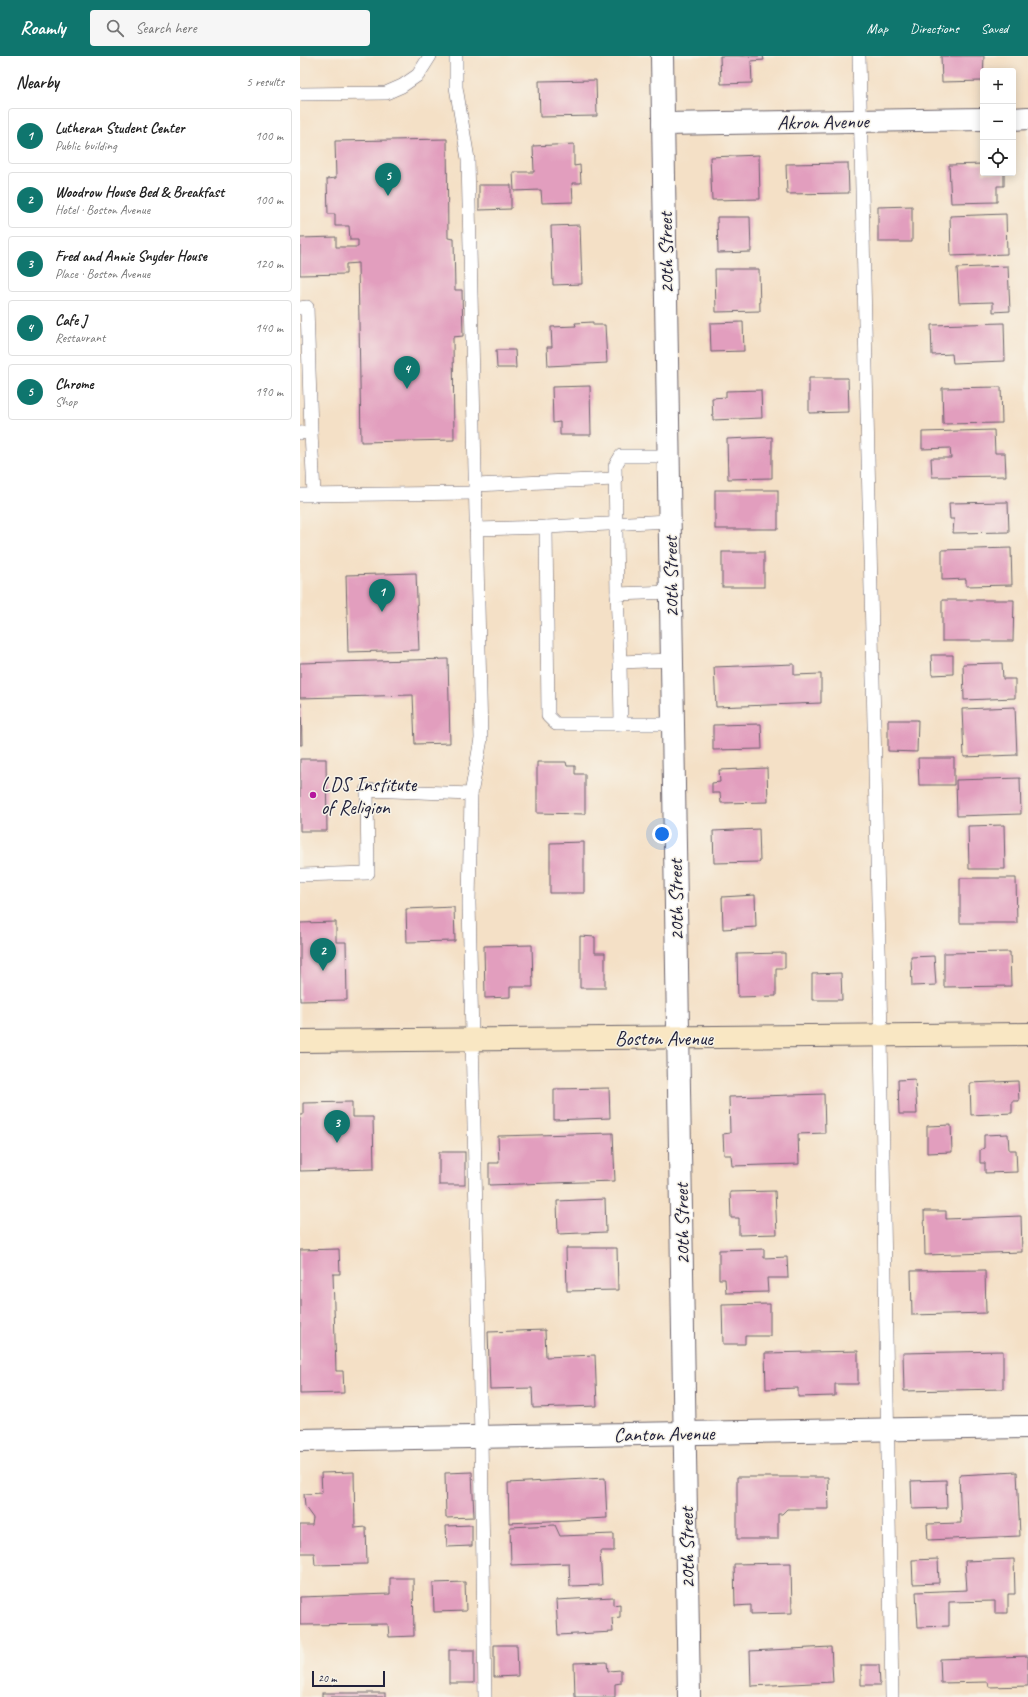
<!DOCTYPE html>
<html lang="en">
<head>
<meta charset="utf-8">
<style>
	:root { --surface:#fff; --page:#f6f6f6; --text:#222; --muted:#767676; --line:#e0e0e0; --accent:#0f766e }
	body { margin:0; font-family:Caveat,sans-serif; background:var(--page); color:var(--text) }
	.controls { position:absolute; right:12px; top:12px; display:grid; overflow:hidden; border-radius:4px; box-shadow:0 2px 10px #0003 }
	.controls button { width:36px; height:36px; display:grid; place-items:center; padding:0; border:0; border-bottom:1px solid var(--line); background:var(--surface); color:var(--text); font:20px sans-serif }
	.scale { position:absolute; left:12px; bottom:10px; width:73px; box-sizing:border-box; padding-left:4px; border:2px solid #22223b; border-top:0; font-size:11px; line-height:14px; white-space:nowrap; color:#22223b; -webkit-text-stroke:3px #f7f3e8; paint-order:stroke }
	.you { position:absolute; left:362px; top:778px; width:14px; height:14px; margin:-10px; border:3px solid #fff; border-radius:50%; background:#1a73e8; box-shadow:0 0 0 6px #1a73e833 }
	.badge { display:grid; place-items:center; width:26px; height:26px; border-radius:50%; background:var(--accent); color:#fff; font-size:13px; font-weight:700 }
	.pin { position:absolute; translate:-50% -33px; filter:drop-shadow(0 1px 2px #0008) }
	.pin::after { content:''; position:absolute; top:21px; width:14px; height:12px; background:inherit; clip-path:polygon(0 0,100% 0,50% 100%) }
	.list { margin:0; padding:0; list-style:none }
	h2 { display:flex; justify-content:space-between; align-items:center; height:52px; margin:0; padding:0 16px; font-size:17px }
	h2 small { font-size:13px; font-weight:400; color:var(--muted) }
	.list li { display:grid; grid-template-columns:26px 1fr auto; gap:12px; align-items:center; box-sizing:border-box; height:56px; margin:0 8px 8px; padding:0 8px; border:1px solid var(--line); border-radius:4px }
	.list b { display:block; font-size:15px; white-space:nowrap }
	.list p { margin:0; font-size:13px; white-space:nowrap; color:var(--muted) }
	.list em { font-size:13px; font-style:normal; color:var(--muted) }
	.icon { flex:none; width:22px; height:22px; fill:none; stroke:currentColor; stroke-width:2; stroke-linecap:round; stroke-linejoin:round }
	.map { position:relative; flex:none; width:728px; height:1641px; overflow:hidden }
	header { display:flex; align-items:center; gap:24px; box-sizing:border-box; height:56px; padding:0 20px; background:var(--accent); color:#fff }
	header strong { font-size:19px }
	nav { display:flex; gap:22px; margin-inline-start:auto; font-size:14px }
	.search { width:280px; height:36px; background:var(--page); display:flex; align-items:center; gap:10px; box-sizing:border-box; padding:0 14px; border-radius:4px; color:var(--muted); font-size:15px }
	main { display:flex }
	aside { flex:1; background:var(--surface) }
	.map>svg:first-child { display:block }
	.building { fill:#e29ebe }
	.lines { fill:none; stroke-linecap:round; stroke-linejoin:round }
	.lane-casing { stroke:#6c646c; stroke-width:14 }
	.street-casing { stroke:#6c646c; stroke-width:24 }
	.secondary-casing { stroke:#6c646c; stroke-width:24 }
	.lane { stroke:#fff; stroke-width:13 }
	.street { stroke:#fff; stroke-width:22 }
	.secondary { stroke:#f9e7c3; stroke-width:22 }
	.poi-dot { fill:#b5179e; stroke:#f7f3e8; stroke-width:1.5 }
	.labels { text-anchor:middle; dominant-baseline:central; stroke-width:3; stroke-linejoin:round; paint-order:stroke }
	.street-label { font-size:20px; fill:#22223b; stroke:#f7f3e8 }
	.poi-label { font-size:20px; fill:#22223b; stroke:#f7f3e8; text-anchor:start }
</style>
</head>
<body>
<header>
<strong>Roamly</strong>
<div class="search"><svg class="icon" aria-label="search" viewBox="0 0 24 24"><circle cx="10" cy="10" r="6"/><path d="M15 15l6 6"/></svg>Search here</div>
<nav><a>Map</a><a>Directions</a><a>Saved</a></nav>
</header>
<main>
<aside>
<h2>Nearby<small>5 results</small></h2>
<ul class="list">
<li><span class="badge">1</span><div><b>Lutheran Student Center</b><p>Public building</p></div><em>100 m</em></li>
<li><span class="badge">2</span><div><b>Woodrow House Bed &amp; Breakfast</b><p>Hotel · Boston Avenue</p></div><em>100 m</em></li>
<li><span class="badge">3</span><div><b>Fred and Annie Snyder House</b><p>Place · Boston Avenue</p></div><em>120 m</em></li>
<li><span class="badge">4</span><div><b>Cafe J</b><p>Restaurant</p></div><em>140 m</em></li>
<li><span class="badge">5</span><div><b>Chrome</b><p>Shop</p></div><em>190 m</em></li>
</ul>
</aside>
<div class="map">
<svg width="728" height="1641" viewBox="0 0 728 1641">
	<rect width="100%" height="100%" fill="#f7f3e8"/>
	<filter id="ink" filterUnits="userSpaceOnUse"><feTurbulence type="fractalNoise" baseFrequency=".025" numOctaves="2"/><feDisplacementMap in="SourceGraphic" scale="8" xChannelSelector="R" yChannelSelector="G"/><feConvolveMatrix kernelMatrix="1 2 1 2 8 2 1 2 1" color-interpolation-filters="sRGB"/></filter>
	<filter id="wash" filterUnits="userSpaceOnUse"><feTurbulence type="fractalNoise" baseFrequency=".012" numOctaves="4" result="noise"/><feDisplacementMap in="SourceGraphic" scale="16" xChannelSelector="R" yChannelSelector="G"/><feGaussianBlur stdDeviation="0.9" result="paint"/><feColorMatrix in="noise" values="0 0 0 0 0 0 0 0 0 0 0 0 0 0 0 0 0 1.4 0 .05"/><feComposite in="paint" operator="in"/></filter>
	<g filter="url(#wash)">
		<rect width="100%" height="100%" fill="#f4e0c6"/>
		<g id="blocks">
			<g class="building">
				<polygon points="420,0 463,0 464,4 451,5 452,27 421,28"/>
				<polygon points="641,0 684,0 683,25 642,26"/>
				<polygon points="296,24 297,60 240,61 239,25"/>
				<polygon points="147,83 148,182 154,183 155,234 162,234 163,280 153,281 154,384 61,386 58,207 46,208 46,218 0,219 0,182 36,181 36,191 58,191 58,184 50,184 49,170 35,170 35,158 28,158 27,123 36,122 35,85"/>
				<polygon points="274,88 274,110 280,109 281,127 272,127 273,146 242,147 241,134 214,135 213,116 234,116 233,90"/>
				<polygon points="459,99 460,143 412,144 410,101"/>
				<polygon points="548,107 549,137 487,138 486,108"/>
				<polygon points="683,108 683,117 704,117 704,130 697,130 697,146 651,147 649,109"/>
				<polygon points="179,129 211,129 211,153 179,154"/>
				<polygon points="612,150 612,186 578,186 578,151"/>
				<polygon points="706,158 707,198 651,200 650,160"/>
				<polygon points="417,161 450,161 451,196 418,197"/>
				<polygon points="280,169 282,228 253,229 251,170"/>
				<polygon points="708,210 710,255 693,256 693,246 659,247 657,212"/>
				<polygon points="415,213 459,213 460,255 416,256"/>
				<polygon points="293,266 293,269 305,269 307,307 248,310 247,291 252,291 251,271 276,270 275,267"/>
				<polygon points="443,266 444,295 411,296 410,267"/>
				<polygon points="704,267 705,305 653,307 652,298 632,299 631,269"/>
				<polygon points="196,294 215,294 216,312 197,312"/>
				<polygon points="509,322 548,322 549,356 509,357"/>
				<polygon points="290,330 291,379 260,379 260,366 253,367 252,331"/>
				<polygon points="701,331 702,367 643,368 642,332"/>
				<polygon points="461,334 462,362 413,364 412,342 426,341 426,335"/>
				<polygon points="694,374 695,397 705,397 706,420 632,421 631,402 651,402 650,392 622,393 622,376"/>
				<polygon points="472,381 472,422 428,423 427,383"/>
				<rect x="415" y="434" width="63" height="39"/>
				<polygon points="708,446 709,476 653,477 654,463 650,463 649,447"/>
				<polygon points="711,492 712,529 666,530 666,523 642,524 642,494"/>
				<rect x="422" y="496" width="42" height="35"/>
				<polygon points="116,517 119,594 48,596 46,519"/>
				<polygon points="642,544 714,544 713,585 642,585"/>
				<polygon points="631,599 653,599 653,618 632,619"/>
				<polygon points="148,603 150,687 115,688 113,639 0,642 0,607"/>
				<polygon points="702,607 703,623 715,623 715,642 664,644 663,608"/>
				<polygon points="494,608 494,619 521,618 521,647 416,651 414,611"/>
				<polygon points="0,647 1,647 2,689 0,689"/>
				<polygon points="715,651 717,699 664,701 662,653"/>
				<polygon points="588,664 618,664 617,696 588,695"/>
				<polygon points="461,668 462,693 413,694 413,669"/>
				<polygon points="618,702 654,702 654,729 619,729"/>
				<polygon points="0,703 26,703 27,775 0,775"/>
				<polygon points="237,706 266,706 267,710 275,710 275,718 285,718 285,758 237,757"/>
				<polygon points="467,712 468,746 421,747 420,737 412,737 412,727 420,726 419,714"/>
				<polygon points="720,722 721,758 657,760 656,724"/>
				<polygon points="704,769 705,813 669,813 668,770"/>
				<polygon points="459,773 460,806 414,807 413,775"/>
				<polygon points="284,786 284,837 250,837 250,787"/>
				<polygon points="660,822 716,822 717,867 660,867"/>
				<polygon points="455,839 456,871 423,873 422,841"/>
				<polygon points="154,851 155,885 107,886 106,853"/>
				<polygon points="36,866 36,886 46,886 47,944 0,945 0,867"/>
				<polygon points="280,880 295,881 295,897 305,897 305,932 280,932"/>
				<polygon points="232,889 233,931 210,931 210,941 185,942 184,890"/>
				<polygon points="710,896 711,930 644,931 644,897"/>
				<polygon points="485,897 485,912 476,912 476,940 438,941 437,898"/>
				<polygon points="634,900 636,929 612,930 611,901"/>
				<polygon points="541,917 542,944 512,944 512,918"/>
				<polygon points="615,1023 617,1058 599,1058 598,1024"/>
				<polygon points="718,1025 719,1045 712,1045 712,1057 671,1059 670,1027"/>
				<polygon points="309,1032 310,1062 254,1064 254,1033"/>
				<polygon points="524,1038 525,1077 498,1078 499,1108 432,1110 431,1099 424,1099 423,1078 430,1077 429,1041"/>
				<polygon points="52,1046 52,1061 73,1061 74,1113 0,1115 0,1059 3,1059 3,1047"/>
				<polygon points="651,1069 652,1096 627,1097 627,1070"/>
				<polygon points="313,1077 315,1125 189,1129 189,1107 199,1107 198,1080"/>
				<polygon points="708,1078 709,1094 716,1094 717,1116 685,1117 685,1107 680,1107 680,1094 684,1092 684,1079"/>
				<rect x="139" y="1096" width="26" height="33"/>
				<polygon points="475,1135 477,1178 439,1179 439,1162 431,1162 430,1136"/>
				<polygon points="305,1143 306,1176 258,1178 257,1145"/>
				<polygon points="624,1155 646,1155 646,1163 721,1160 722,1196 625,1199"/>
				<polygon points="266,1192 317,1192 318,1234 267,1235"/>
				<polygon points="39,1193 40,1218 33,1218 36,1315 43,1315 44,1337 0,1338 0,1194"/>
				<polygon points="464,1193 464,1202 487,1201 488,1222 467,1222 468,1236 426,1237 425,1223 419,1223 419,1194"/>
				<polygon points="685,1214 686,1257 612,1259 611,1215"/>
				<polygon points="470,1248 470,1280 445,1280 445,1288 423,1288 422,1249"/>
				<polygon points="245,1274 246,1301 295,1299 297,1350 233,1352 232,1332 190,1333 188,1276"/>
				<polygon points="558,1295 558,1328 535,1328 535,1340 498,1341 498,1332 466,1333 465,1297"/>
				<polygon points="703,1295 703,1333 604,1335 603,1297"/>
				<polygon points="54,1416 55,1472 66,1471 67,1508 15,1509 14,1497 0,1497 0,1469 12,1469 13,1462 5,1451 4,1438 22,1437 21,1417"/>
				<polygon points="172,1416 174,1461 146,1462 145,1417"/>
				<polygon points="717,1416 720,1480 628,1484 627,1468 661,1467 659,1419"/>
				<polygon points="437,1421 528,1421 529,1453 487,1453 482,1458 478,1458 478,1483 437,1483"/>
				<polygon points="305,1422 307,1462 209,1467 208,1427"/>
				<polygon points="646,1424 647,1452 612,1453 611,1425"/>
				<polygon points="172,1469 172,1490 147,1491 146,1470"/>
				<polygon points="255,1469 260,1480 314,1478 314,1495 300,1495 302,1529 270,1530 269,1507 211,1509 210,1471"/>
				<polygon points="638,1503 639,1527 613,1528 612,1504"/>
				<polygon points="714,1503 715,1538 708,1538 708,1557 695,1557 695,1545 649,1546 649,1570 618,1571 616,1536 667,1534 665,1505"/>
				<polygon points="491,1507 492,1557 451,1558 451,1549 435,1550 434,1508"/>
				<polygon points="90,1522 113,1522 114,1580 89,1581 88,1568 0,1569 0,1541 90,1538"/>
				<polygon points="165,1526 166,1555 134,1556 133,1527"/>
				<polygon points="313,1541 313,1549 320,1548 320,1561 312,1562 313,1576 258,1579 256,1544"/>
				<polygon points="194,1589 217,1589 218,1620 194,1621"/>
				<polygon points="531,1591 533,1626 451,1630 450,1595"/>
				<rect x="149" y="1594" width="25" height="33"/>
				<polygon points="728,1600 728,1630 689,1631 688,1626 641,1627 640,1603"/>
				<polygon points="307,1606 308,1615 321,1614 321,1627 315,1628 315,1641 275,1641 274,1607"/>
				<polygon points="561,1609 579,1609 580,1629 561,1629"/>
				<rect x="22" y="1637" width="63" height="4"/>
			</g>
		</g>
	</g>
	<g filter="url(#ink)">
		<use href="#blocks" fill-opacity="0" stroke="#6c646c" stroke-width="1"/>
		<g class="lines">
			<g class="lane-casing">
				<g id="lane">
					<polyline points="156,0 156,31 168,103 181,683 171,738 169,847 181,1381 185,1641"/>
					<polyline points="559,0 581,980 592,1641"/>
					<polyline points="0,38 86,37 102,30 118,19 130,0"/>
					<polyline points="0,252 7,251 11,376 0,377"/>
					<polyline points="11,376 14,439"/>
					<polyline points="175,429 316,423"/>
					<polyline points="0,439 176,437"/>
					<polyline points="246,471 370,465"/>
					<polyline points="176,473 246,471 248,660 256,668 374,668"/>
					<polyline points="371,536 317,538 320,606 372,604"/>
					<polyline points="317,538 315,410 321,400 369,400"/>
					<polyline points="320,606 321,668"/>
					<polyline points="0,819 68,817 67,734 171,738"/>
				</g>
			</g>
			<g class="street-casing">
				<g id="street">
					<polyline points="362,0 389,1641"/>
					<polyline points="713,63 728,62"/>
					<polyline points="363,68 683,63"/>
					<polyline points="0,1384 728,1371"/>
				</g>
			</g>
			<g class="secondary-casing">
				<polyline id="secondary" points="0,985 728,978"/>
			</g>
			<use href="#lane" class="lane"/>
			<use href="#street" class="street"/>
			<use href="#secondary" class="secondary"/>
		</g>
	</g>
	<circle class="poi-dot" cx="13" cy="739" r="4"/>
	<g class="labels">
		<g class="street-label">
			<text transform="translate(523 66) rotate(-1)">Akron Avenue</text>
			<text transform="translate(366 197) rotate(-91)">20th Street</text>
			<text transform="translate(371 521) rotate(-91)">20th Street</text>
			<text transform="translate(376 844) rotate(-91)">20th Street</text>
			<text x="364" y="982">Boston Avenue</text>
			<text transform="translate(382 1168) rotate(-91)">20th Street</text>
			<text transform="translate(364 1378) rotate(-1)">Canton Avenue</text>
			<text transform="translate(387 1492) rotate(-91)">20th Street</text>
		</g>
		<g class="poi-label">
			<text x="21" y="728">LDS Institute<tspan x="21" dy="23">of Religion</tspan></text>
		</g>
	</g>
</svg>
<div class="controls">
<button>+</button>
<button>−</button>
<button><svg class="icon" aria-label="locate" viewBox="0 0 24 24"><circle cx="12" cy="12" r="6"/><path d="M12 2v4M12 18v4M2 12h4M18 12h4"/></svg></button>
</div>
<div class="scale">20 m</div>
<div class="you"></div>
<div class="pin badge" style="left:82px;top:556px">1</div>
<div class="pin badge" style="left:23px;top:915px">2</div>
<div class="pin badge" style="left:37px;top:1087px">3</div>
<div class="pin badge" style="left:107px;top:333px">4</div>
<div class="pin badge" style="left:88px;top:140px">5</div>
</div>
</main>
</body>
</html>
